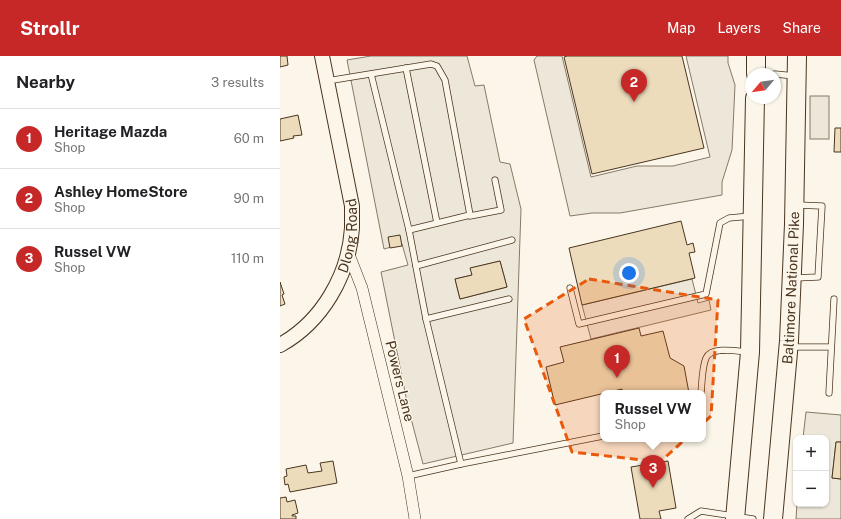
<!DOCTYPE html>
<html lang="en">
<head>
<meta charset="utf-8">
<style>
	:root { --surface:#fff; --page:#f2f2f2; --text:#202124; --muted:#757577; --line:#e0e0e0; --accent:#c62828 }
	body { margin:0; font-family:"Public Sans",sans-serif; background:var(--page); color:var(--text) }
	.controls { position:absolute; right:12px; bottom:12px; display:grid; overflow:hidden; border-radius:8px; box-shadow:0 1px 3px #0004 }
	.controls button { width:36px; height:36px; display:grid; place-items:center; padding:0; border:0; border-bottom:1px solid var(--line); background:var(--surface); color:var(--text); font:20px sans-serif }
	.compass { position:absolute; left:465px; top:12px; width:36px; height:36px; border-radius:50%; background:var(--surface); box-shadow:0 1px 3px #0004; rotate:241deg }
	.you { position:absolute; left:349px; top:217px; width:14px; height:14px; margin:-10px; border:3px solid #fff; border-radius:50%; background:#1a73e8; box-shadow:0 0 0 6px #1a73e833 }
	.badge { display:grid; place-items:center; width:26px; height:26px; border-radius:50%; background:var(--accent); color:#fff; font-size:13px; font-weight:700 }
	.pin { position:absolute; translate:-50% -33px; filter:drop-shadow(0 1px 2px #0008) }
	.pin::after { content:''; position:absolute; top:21px; width:14px; height:12px; background:inherit; clip-path:polygon(0 0,100% 0,50% 100%) }
	.popup { position:absolute; left:320px; top:334px; width:106px; height:52px; box-sizing:border-box; display:grid; place-content:center; border-radius:8px; background:var(--surface); filter:drop-shadow(0 1px 3px #0005); font-size:13px; white-space:nowrap; color:var(--muted) }
	.popup b { font-size:15px; color:var(--text) }
	.popup::after { content:''; position:absolute; left:50%; top:100%; margin-left:-8px; border:8px solid transparent; border-top-color:var(--surface) }
	.list { margin:0; padding:0; list-style:none }
	h2 { display:flex; justify-content:space-between; align-items:center; height:52px; margin:0; padding:0 16px; font-size:17px }
	h2 small { font-size:13px; font-weight:400; color:var(--muted) }
	.list li { display:grid; grid-template-columns:26px 1fr auto; gap:12px; align-items:center; box-sizing:border-box; height:60px; padding:0 16px; border-top:1px solid var(--line) }
	.list b { display:block; font-size:15px; white-space:nowrap }
	.list p { margin:0; font-size:13px; white-space:nowrap; color:var(--muted) }
	.list em { font-size:13px; font-style:normal; color:var(--muted) }
	.map { position:relative; flex:none; width:561px; height:463px; overflow:hidden }
	header { display:flex; align-items:center; gap:24px; box-sizing:border-box; height:56px; padding:0 20px; background:var(--accent); color:#fff }
	header strong { font-size:19px }
	nav { display:flex; gap:22px; margin-inline-start:auto; font-size:14px }
	main { display:flex }
	aside { flex:1; background:var(--surface) }
	.map>svg:first-child { display:block }
	.parking { fill:#ede7d9; stroke:#887966; fill-rule:evenodd }
	.building { fill:#ecdcbc; stroke:#4a3520 }
	.lines { fill:none; stroke-linecap:round; stroke-linejoin:round }
	.service-casing { stroke:#4a3520; stroke-width:7 }
	.minor-casing { stroke:#4a3520; stroke-width:12 }
	.tertiary-casing { stroke:#4a3520; stroke-width:16 }
	.primary-casing { stroke:#4a3520; stroke-width:20 }
	.service { stroke:#fbf6e9; stroke-width:5.5 }
	.minor { stroke:#fbf6e9; stroke-width:11 }
	.tertiary { stroke:#fbf6e9; stroke-width:14 }
	.primary { stroke:#fbf6e9; stroke-width:18 }
	.marked { fill:#e8590c; fill-opacity:0.2; stroke:#e8590c; stroke-width:3; stroke-dasharray:8 5; stroke-linejoin:round }
	.labels { text-anchor:middle; dominant-baseline:central; stroke-width:3; stroke-linejoin:round; paint-order:stroke }
	.street-label { font-size:14px; fill:#4a3520; stroke:#fbf6e9 }
</style>
</head>
<body>
<header>
<strong>Strollr</strong>
<nav><a>Map</a><a>Layers</a><a>Share</a></nav>
</header>
<main>
<aside>
<h2>Nearby<small>3 results</small></h2>
<ul class="list">
<li><span class="badge">1</span><div><b>Heritage Mazda</b><p>Shop</p></div><em>60 m</em></li>
<li><span class="badge">2</span><div><b>Ashley HomeStore</b><p>Shop</p></div><em>90 m</em></li>
<li><span class="badge">3</span><div><b>Russel VW</b><p>Shop</p></div><em>110 m</em></li>
</ul>
</aside>
<div class="map">
<svg width="561" height="463" viewBox="0 0 561 463">
	<rect width="100%" height="100%" fill="#fbf6e9"/>
	<g class="parking">
		<path d="M 91,0 L 187,0 L 195,30 L 204,29 L 220,106 L 230,108 L 241,153 L 233,387 L 143,408 L 128,351 L 101,216 L 128,209 L 122,188 L 104,193 L 67,4 ZM 220,205 L 227,231 L 180,243 L 175,223 L 192,219 L 191,212 Z"/>
		<polygon points="257,0 282,0 311,121 357,110 393,110 430,101 406,0 448,0 448,7 455,29 452,94 442,126 442,139 340,157 312,157 290,160 254,4"/>
		<rect x="530" y="40" width="19" height="43"/>
		<polygon points="412,223 418,247 429,244 431,254 311,283 302,249"/>
		<polygon points="526,356 561,359 561,386 556,386 552,422 561,423 561,463 516,463 517,448 546,448 546,382 523,382"/>
	</g>
	<g class="building">
		<polygon points="0,0 7,0 8,9 0,11"/>
		<polygon points="287,0 402,0 424,92 312,118 284,1"/>
		<polygon points="18,59 22,79 13,80 14,82 0,85 0,63"/>
		<polygon points="555,72 561,72 561,96 554,96"/>
		<polygon points="401,165 407,189 413,187 415,196 409,197 415,222 302,249 289,192"/>
		<polygon points="120,179 122,190 110,192 108,181"/>
		<polygon points="220,205 227,231 180,243 175,223 192,219 190,212"/>
		<polygon points="0,226 4,238 2,239 5,248 0,250"/>
		<polygon points="359,272 361,280 383,275 390,302 404,310 409,337 343,337 342,333 275,349 266,311 284,306 280,291"/>
		<polygon points="556,386 561,386 561,423 552,422"/>
		<polygon points="53,405 57,427 10,436 8,428 5,429 4,421 7,420 6,413 26,409 28,417 42,415 40,407"/>
		<polygon points="388,405 396,452 379,455 381,463 360,463 351,411"/>
		<polygon points="6,441 7,446 15,444 18,457 12,459 12,460 16,460 16,463 0,463 0,442"/>
	</g>
	<g class="lines">
		<g class="service-casing">
			<g id="service">
				<polyline points="126,12 157,167"/>
				<polyline points="479,17 491,18"/>
				<polyline points="495,18 515,20"/>
				<polyline points="47,25 151,8 157,10 165,24 190,159 129,174 91,18"/>
				<polyline points="190,160 221,154 215,124"/>
				<polyline points="129,174 146,263"/>
				<polyline points="136,210 232,184"/>
				<polyline points="514,222 538,221 542,150 517,149"/>
				<polyline points="290,232 299,268 426,238 440,167 449,162 471,160"/>
				<polyline points="511,291 551,291"/>
				<path d="M 421,337 C 422,327 422,311 426,302 C 431,290 457,295 467,296"/>
				<polyline points="549,337 554,243"/>
				<polyline points="181,408 146,263 229,243"/>
				<polyline points="128,420 181,408 323,380"/>
				<polyline points="408,463 421,455 473,463"/>
			</g>
		</g>
		<g class="minor-casing">
			<polyline id="minor" points="68,196 82,232 128,420 135,463"/>
		</g>
		<g class="tertiary-casing">
			<g id="tertiary">
				<path id="s1" d="M 0,289 C 42,266 69,219 72,172 C 72,165 72,158 72,150 L 42,0"/>
			</g>
		</g>
		<g class="primary-casing">
			<g id="primary">
				<polyline points="476,0 476,18"/>
				<polyline points="455,463 470,296 475,42"/>
				<path id="s2" d="M 493,463 L 509,285 L 514,168 L 517,0"/>
			</g>
		</g>
		<use href="#service" class="service"/>
		<use href="#minor" class="minor"/>
		<use href="#tertiary" class="tertiary"/>
		<use href="#primary" class="primary"/>
	</g>
	<path class="marked" d="M 309,223 L 438,244 L 431,360 L 380,406 L 292,396 L 244,263 Z"/>
	<g class="labels">
		<g class="street-label">
			<text stroke="none"><textPath href="#s1" startOffset="135">Dlong Road</textPath></text>
			<text stroke="none"><textPath href="#s2" startOffset="232">Baltimore National Pike</textPath></text>
			<text transform="translate(120 325) rotate(76)">Powers Lane</text>
		</g>
	</g>
</svg>
<div class="controls">
<button>+</button>
<button>−</button>
</div>
<svg class="compass" viewBox="-18 -18 36 36"><path d="M0-13l5 13h-10z" fill="#e53935"/><path d="M0 13l5-13h-10z" fill="#757577"/></svg>
<div class="you"></div>
<div class="pin badge" style="left:337px;top:322px">1</div>
<div class="pin badge" style="left:354px;top:46px">2</div>
<div class="pin badge" style="left:373px;top:432px">3</div>
<div class="popup"><b>Russel VW</b>Shop</div>
</div>
</main>
</body>
</html>
